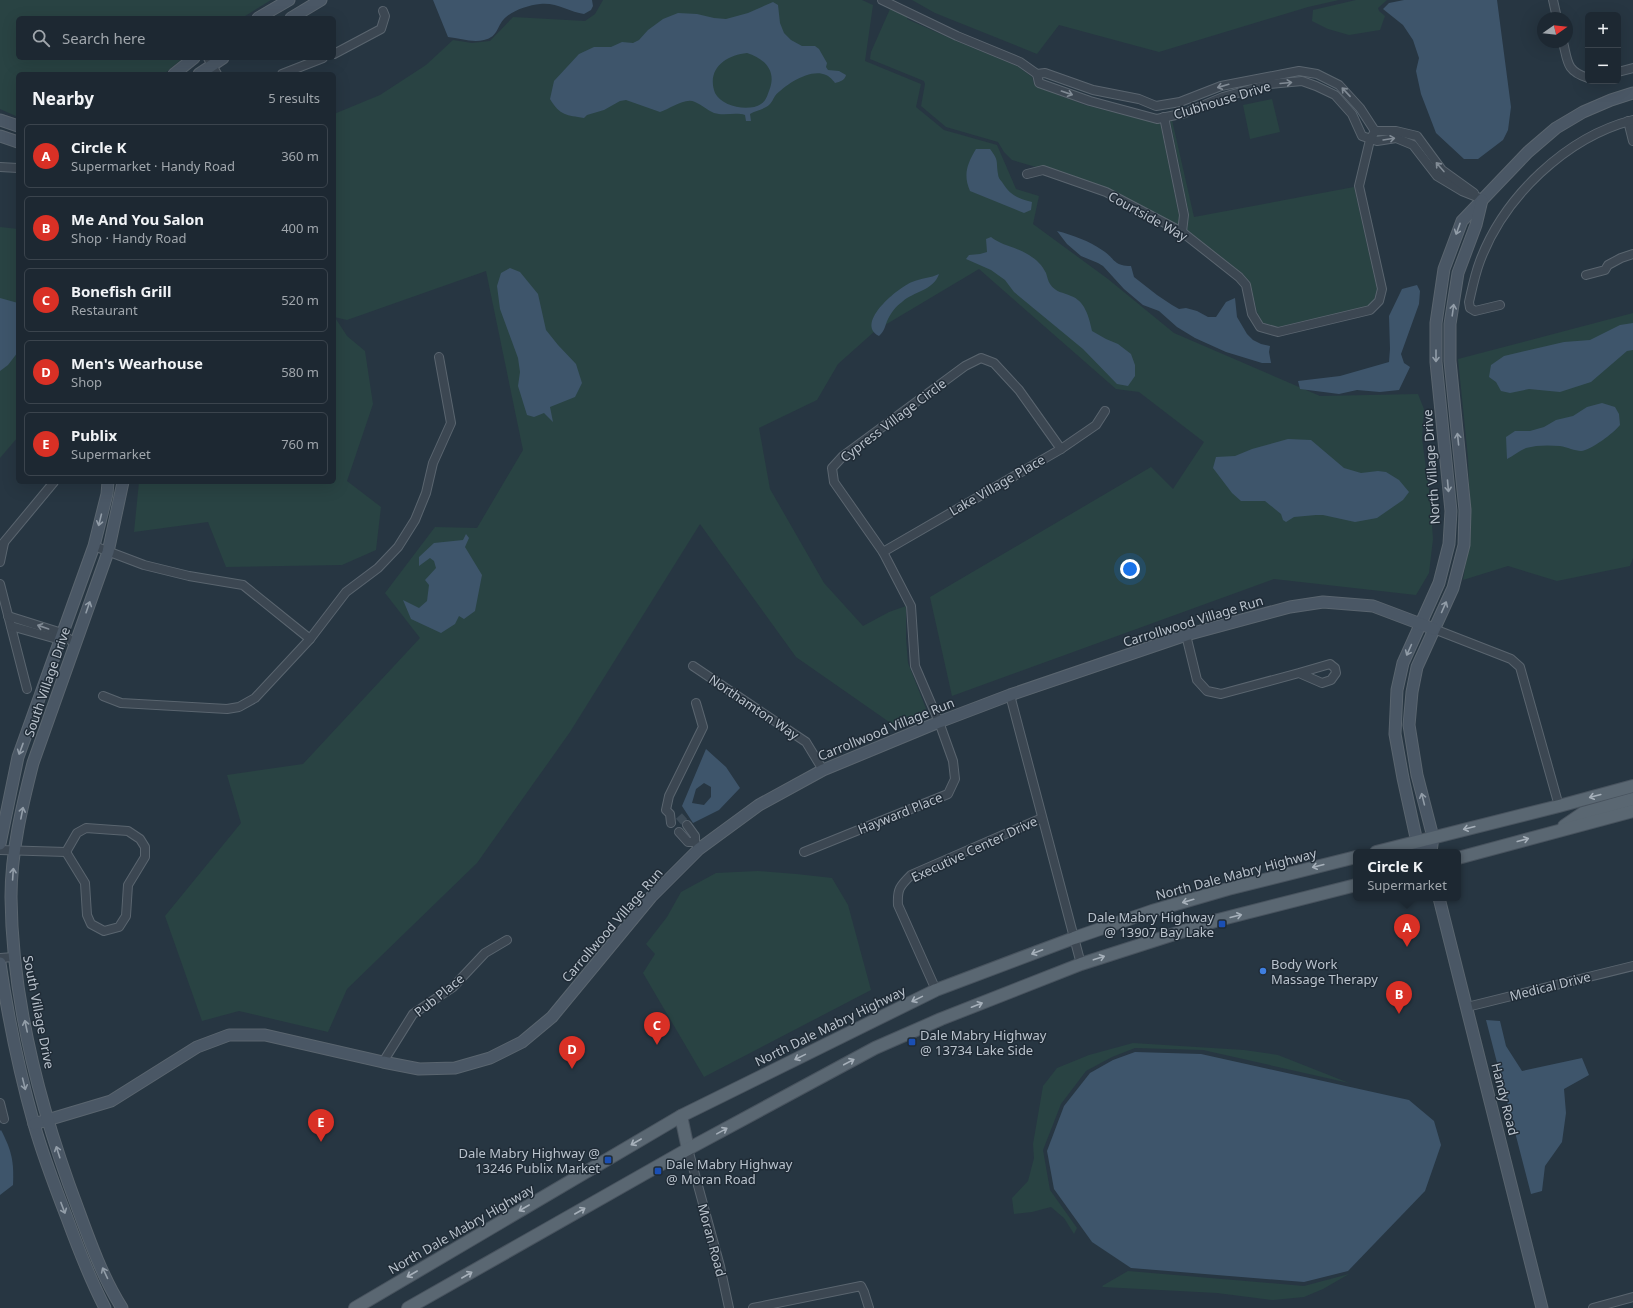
<!DOCTYPE html>
<html lang="en">
<head>
<meta charset="utf-8">
<style>
	:root { --surface:#1d2832; --page:#25303a; --text:#f1f3f6; --muted:#a0a6ac; --line:#3b444d; --accent:#d93025 }
	body { margin:0; font-family:"Noto Sans",sans-serif; background:var(--page); color:var(--text) }
	.controls { position:absolute; right:12px; top:12px; display:grid; overflow:hidden; border-radius:6px; box-shadow:0 4px 16px #0002 }
	.controls button { width:36px; height:36px; display:grid; place-items:center; padding:0; border:0; border-bottom:1px solid var(--line); background:var(--surface); color:var(--text); font:20px sans-serif }
	.compass { position:absolute; left:1537px; top:12px; width:36px; height:36px; border-radius:50%; background:var(--surface); box-shadow:0 4px 16px #0002; rotate:76deg }
	.you { position:absolute; left:1130px; top:569px; width:14px; height:14px; margin:-10px; border:3px solid #fff; border-radius:50%; background:#1a73e8; box-shadow:0 0 0 6px #1a73e833 }
	.badge { display:grid; place-items:center; width:26px; height:26px; border-radius:50%; background:var(--accent); color:#fff; font-size:13px; font-weight:700 }
	.pin { position:absolute; translate:-50% -33px; filter:drop-shadow(0 1px 2px #0008) }
	.pin::after { content:''; position:absolute; top:21px; width:14px; height:12px; background:inherit; clip-path:polygon(0 0,100% 0,50% 100%) }
	.popup { position:absolute; left:1353px; top:849px; width:108px; height:52px; box-sizing:border-box; display:grid; place-content:center; border-radius:6px; background:var(--surface); filter:drop-shadow(0 1px 3px #0005); font-size:13px; white-space:nowrap; color:var(--muted) }
	.popup b { font-size:15px; color:var(--text) }
	.popup::after { content:''; position:absolute; left:50%; top:100%; margin-left:-8px; border:8px solid transparent; border-top-color:var(--surface) }
	.list { margin:0; padding:0; list-style:none }
	h2 { display:flex; justify-content:space-between; align-items:center; height:52px; margin:0; padding:0 16px; font-size:17px }
	h2 small { font-size:13px; font-weight:400; color:var(--muted) }
	.list li { display:grid; grid-template-columns:26px 1fr auto; gap:12px; align-items:center; box-sizing:border-box; height:64px; margin:0 8px 8px; padding:0 8px; border:1px solid var(--line); border-radius:6px }
	.list b { display:block; font-size:15px; white-space:nowrap }
	.list p { margin:0; font-size:13px; white-space:nowrap; color:var(--muted) }
	.list em { font-size:13px; font-style:normal; color:var(--muted) }
	.icon { flex:none; width:22px; height:22px; fill:none; stroke:currentColor; stroke-width:2; stroke-linecap:round; stroke-linejoin:round }
	.map { position:relative; flex:none; width:1633px; height:1308px; overflow:hidden }
	.search { position:absolute; background:var(--surface); box-shadow:0 4px 16px #0002; left:16px; top:16px; width:320px; height:44px; display:flex; align-items:center; gap:10px; box-sizing:border-box; padding:0 14px; border-radius:6px; color:var(--muted); font-size:15px }
	.panel { position:absolute; background:var(--surface); box-shadow:0 4px 16px #0002; left:16px; top:72px; width:320px; height:412px; border-radius:6px }
	.map>svg:first-child { display:block }
	.green { fill:#294343 }
	.water { fill:#3e556b; fill-rule:evenodd }
	.lines { fill:none; stroke-linecap:round; stroke-linejoin:round }
	.street-tunnel { stroke:#3d4b57; stroke-width:8; stroke-dasharray:8 4; stroke-linecap:butt }
	.street-casing { stroke:#5a656f; stroke-width:10 }
	.secondary-casing { stroke:#5a656f; stroke-width:13 }
	.primary-casing { stroke:#48535e; stroke-width:14 }
	.street { stroke:#3c4752; stroke-width:8 }
	.secondary { stroke:#4a5765; stroke-width:11 }
	.primary { stroke:#5a6772; stroke-width:12 }
	.oneway { stroke:#818b95 }
	.oneway2 { stroke:#929da8 }
	.oneway3 { stroke:#a6b0ba }
	.transit-dot { fill:#1a4fb4; stroke:#202c37; stroke-width:1.5 }
	.shop-dot { fill:#3f7fe0; stroke:#202c37; stroke-width:1.5 }
	.labels { text-anchor:middle; dominant-baseline:central; stroke-width:3; stroke-linejoin:round; paint-order:stroke }
	.street-label { font-size:13px; fill:#b9c2cc; stroke:#202c37 }
	.poi-label { font-size:13px; fill:#b9c2cc; stroke:#202c37; text-anchor:start }
</style>
</head>
<body>
<div class="map">
<svg width="1633" height="1308" viewBox="0 0 1633 1308">
	<rect width="100%" height="100%" fill="#273642"/>
	<g class="green">
		<polygon points="0,0 271,0 242,18 18,18 18,58 183,58 164,74 18,74 18,117 0,109"/>
		<polygon points="603,0 862,0 873,5 865,61 921,84 916,107 944,130 997,145 1016,189 1039,196 1033,224 1108,279 1174,333 1320,396 1418,394 1424,409 1422,439 1430,497 1433,539 1429,573 1416,595 1274,579 952,696 930,597 1151,467 1173,489 1204,442 1139,392 1116,389 979,269 875,331 838,364 817,400 759,428 770,489 824,583 863,626 889,612 906,606 906,638 908,663 927,711 892,724 796,657 700,524 570,732 477,863 347,989 328,1032 239,1011 202,1021 165,916 241,823 227,775 303,764 420,638 385,593 435,527 477,528 523,450 486,271 347,320 334,317 334,114 380,95 426,65 453,40 472,43 490,41 513,17 585,21 595,14"/>
		<polygon points="912,0 1339,0 1308,7 1159,52 1059,25 1037,54 935,13"/>
		<polygon points="1356,0 1387,0 1378,8 1379,11 1385,16 1380,30 1349,35 1328,29 1312,21 1313,10"/>
		<polygon points="890,9 908,16 907,19 954,40 1017,66 1032,77 1034,84 1037,87 1085,105 1156,123 1160,122 1179,216 1178,225 1108,188 1045,166 1036,167 1012,160 1004,152 998,142 946,127 921,106 925,84 924,81 870,59 871,52"/>
		<polygon points="1272,99 1280,132 1250,139 1243,105"/>
		<polygon points="1170,120 1172,120 1194,217 1354,187 1377,289 1374,300 1368,306 1278,327 1263,323 1257,312 1250,282 1242,273 1187,230 1189,214"/>
		<polygon points="0,227 18,229 18,437 0,458"/>
		<polygon points="1633,313 1633,558 1630,566 1557,581 1508,566 1463,580 1471,531 1468,458 1458,359"/>
		<polygon points="334,319 336,319 347,336 365,351 373,404 347,481 381,507 376,550 342,565 226,567 208,522 134,532 139,482 334,482"/>
		<polygon points="758,871 796,874 832,878 848,905 871,990 704,1077 643,973 655,954 646,944 667,917 681,892 716,873"/>
		<polygon points="1133,1043 1244,1050 1278,1055 1349,1083 1203,1050 1135,1048 1112,1057 1086,1071 1061,1104 1043,1150 1050,1190 1077,1228 1074,1234 1064,1218 1051,1207 1032,1212 1014,1214 1012,1198 1028,1181 1034,1158 1033,1144 1043,1086 1057,1068 1089,1055"/>
		<polygon points="1128,1271 1304,1286 1349,1274 1323,1289 1304,1297 1273,1300 1217,1293 1103,1287 1102,1286"/>
	</g>
	<g class="water">
		<path d="M 433,0 L 592,0 L 593,6 L 591,10 L 584,14 C 570,12 556,2 540,4 C 529,5 514,10 506,17 C 497,24 499,37 484,40 C 472,43 460,38 448,37 Z"/>
		<polygon points="1404,0 1497,0 1511,107 1508,130 1503,140 1478,159 1464,159 1436,133 1421,94 1416,71 1419,58 1413,40 1403,25 1383,9 1389,3"/>
		<path d="M 773,2 L 778,5 L 780,23 L 784,33 L 791,40 L 802,46 L 815,46 L 819,49 L 827,63 L 826,67 L 828,70 L 839,71 L 846,75 C 845,80 840,82 835,83 C 833,80 829,76 826,75 C 810,68 785,85 775,96 C 773,99 772,102 770,104 C 764,110 756,110 750,114 L 751,121 L 746,121 L 745,115 C 736,112 724,116 714,113 C 707,110 702,105 695,102 C 685,97 670,109 660,112 L 626,100 L 620,101 L 604,110 L 587,115 L 584,118 C 567,115 560,116 550,99 L 554,81 L 579,54 L 594,47 L 611,47 L 622,42 L 633,43 L 639,40 L 648,30 L 663,19 L 678,13 L 697,14 L 714,18 L 726,19 L 748,13 ZM 747,53 C 766,59 777,72 769,91 C 767,96 766,101 761,104 C 749,112 722,107 715,93 C 706,69 726,55 747,53 Z"/>
		<path d="M 976,149 L 990,149 C 999,161 996,160 998,174 C 998,177 1000,180 1002,182 C 1011,196 1017,198 1032,202 L 1031,210 L 1024,213 L 970,191 C 963,175 967,164 976,149 Z"/>
		<path d="M 1057,231 C 1073,235 1089,241 1102,250 C 1115,258 1113,266 1131,266 L 1134,277 L 1157,295 L 1172,305 L 1179,309 L 1186,308 L 1197,311 L 1208,317 L 1216,317 L 1226,302 L 1235,298 L 1237,317 L 1247,334 L 1253,340 L 1261,344 L 1270,346 L 1269,352 L 1271,363 L 1262,363 L 1226,352 L 1195,338 L 1177,327 L 1159,311 L 1143,305 L 1124,289 L 1103,266 L 1098,263 L 1081,256 L 1067,244 Z"/>
		<path d="M 991,237 C 1002,246 1017,247 1029,255 C 1037,260 1042,265 1046,273 C 1047,276 1048,281 1050,284 C 1056,293 1063,292 1071,296 C 1085,301 1089,317 1092,331 L 1106,339 L 1118,344 L 1131,354 L 1135,365 L 1135,376 L 1128,386 L 1117,384 L 1083,349 L 1014,292 L 1005,280 L 991,270 L 966,259 L 969,255 L 980,254 L 987,252 L 986,239 Z"/>
		<polygon points="510,268 520,272 538,294 546,330 558,345 576,364 582,383 575,397 550,407 553,422 544,413 534,417 527,415 518,386 520,372 518,358 500,309 497,286 501,273"/>
		<path d="M 939,274 C 933,291 914,291 902,302 C 896,306 891,313 888,319 C 885,325 885,331 879,336 C 854,323 899,287 912,282 C 921,278 931,278 939,274 Z"/>
		<polygon points="1417,285 1420,291 1419,304 1401,354 1404,363 1410,367 1399,390 1380,392 1357,390 1339,394 1300,389 1298,381 1340,376 1389,362 1390,349 1389,316 1402,289"/>
		<polygon points="0,298 18,303 18,352 8,365 0,371"/>
		<polygon points="1633,323 1633,350 1627,351 1591,382 1560,392 1529,389 1510,393 1501,391 1496,382 1489,377 1491,365 1504,356 1564,342 1590,340 1620,325"/>
		<path d="M 1602,403 L 1615,407 L 1619,414 L 1620,425 C 1614,433 1591,450 1581,451 C 1575,451 1567,447 1560,446 C 1549,445 1536,445 1526,448 C 1519,451 1513,456 1507,459 L 1506,437 L 1515,431 L 1530,431 L 1544,427 L 1556,420 L 1573,416 L 1587,407 Z"/>
		<polygon points="1288,439 1311,440 1344,468 1361,473 1378,471 1386,472 1399,480 1409,492 1403,500 1377,518 1355,522 1323,515 1316,515 1294,517 1286,522 1283,520 1281,514 1265,501 1241,501 1232,493 1213,468 1216,457 1235,456 1252,449"/>
		<polygon points="466,534 469,538 465,547 482,575 475,611 464,619 459,616 455,624 441,633 411,619 403,600 419,608 427,601 429,585 425,580 436,568 434,561 430,558 419,566 419,557 434,543 463,540"/>
		<path d="M 706,749 L 726,767 L 740,788 L 719,810 L 693,823 L 682,806 ZM 704,783 L 711,787 L 711,797 L 704,805 L 692,803 L 696,789 Z"/>
		<polygon points="1486,1020 1500,1021 1506,1046 1522,1071 1582,1058 1589,1075 1564,1089 1566,1113 1562,1142 1545,1166 1542,1191 1531,1194"/>
		<polygon points="1135,1052 1201,1054 1409,1100 1434,1121 1441,1145 1425,1191 1348,1271 1304,1282 1131,1268 1092,1242 1054,1189 1047,1151 1064,1106 1090,1073 1113,1060"/>
		<path d="M 1,1130 C 12,1151 14,1162 13,1185 L 0,1195 L 0,1131 Z"/>
	</g>
	<g class="lines">
		<polyline class="street-tunnel" points="679,816 687,825"/>
		<g class="street-casing">
			<g id="street">
				<polyline points="882,0 957,36 1020,62 1037,74 1039,83 1090,101 1157,119 1185,113 1223,97 1269,84 1302,81 1316,86 1335,95 1352,114 1362,136 1377,141 1396,138 1413,145 1437,176 1462,191 1482,199"/>
				<polyline points="1553,0 1557,18"/>
				<path d="M 1563,42 C 1568,62 1566,71 1588,78"/>
				<polyline points="334,54 381,29 385,16 383,11"/>
				<polyline points="208,58 217,74"/>
				<polyline points="1618,72 1633,68"/>
				<polyline points="282,74 323,58"/>
				<polyline points="1037,74 1045,73 1093,90 1139,99 1156,106 1180,102 1221,86 1299,71 1317,74 1339,85 1360,108 1375,131 1396,131 1417,136 1442,170 1474,193"/>
				<polyline points="1164,117 1184,215 1182,232"/>
				<polyline points="1628,121 1633,141"/>
				<polyline points="0,167 18,168"/>
				<polyline points="1027,174 1043,170 1106,192 1182,232 1239,277 1246,285 1252,314 1260,327 1278,332 1370,310 1379,301 1382,289 1359,186 1370,140 1375,131"/>
				<polyline points="1586,275 1605,270 1608,265 1621,258 1633,254"/>
				<path d="M 1500,305 L 1475,311 L 1470,308 L 1469,302 C 1472,289 1475,274 1480,261 C 1504,197 1566,137 1633,120"/>
				<polyline points="94,546 144,565 189,576 243,585 310,639"/>
				<polyline points="0,547 54,482"/>
				<polyline points="883,552 1061,449 1096,425 1105,411"/>
				<polyline points="0,562 4,543"/>
				<polyline points="0,584 27,689"/>
				<polyline points="8,616 62,633 75,644"/>
				<polyline points="11,626 64,641"/>
				<polyline points="1434,629 1511,659 1520,667 1559,806"/>
				<polyline points="1186,635 1197,680 1207,691 1221,694 1299,673 1322,683 1331,680 1336,673 1335,668 1330,664 1299,673"/>
				<polyline points="693,666 806,742 823,770"/>
				<polyline points="1010,695 1081,964"/>
				<polyline points="103,696 121,703 227,709 239,707 255,698 310,639 346,592 378,568 398,547 415,520 426,493 433,463 451,423 439,357"/>
				<polyline points="671,823 670,814 666,810 669,796 703,727 696,703"/>
				<polyline points="687,825 695,836 695,842 699,849"/>
				<polygon points="86,828 128,831 140,839 145,847 145,857 128,885 126,916 119,927 104,931 91,924 87,915 85,883 66,852 77,833"/>
				<polyline points="679,832 688,842 695,842"/>
				<polyline points="0,850 66,852"/>
				<polyline points="804,852 948,794 955,779 953,761 939,722 915,666 911,606 883,552 834,482 832,468 843,456 965,366 981,358 994,363 1019,390 1061,449"/>
				<polyline points="0,958 14,957"/>
				<path d="M 936,990 L 898,905 C 897,889 900,886 911,875 L 1042,818"/>
				<polyline points="1467,1007 1633,966"/>
				<polyline points="383,1062 413,1014 453,987 485,953 507,940"/>
				<polyline points="0,1103 4,1119"/>
				<polyline points="688,1149 720,1266 729,1308"/>
				<polyline points="753,1308 861,1286 864,1292 869,1308"/>
				<polyline points="1593,1308 1633,1297"/>
			</g>
		</g>
		<g class="secondary-casing">
			<g id="secondary">
				<polyline points="258,18 289,0"/>
				<polyline points="291,18 321,0"/>
				<polyline points="174,74 194,58"/>
				<polyline points="199,74 223,58"/>
				<polyline points="0,120 18,126"/>
				<polyline points="0,136 18,142"/>
				<polyline points="0,844 18,757 94,546 107,494 108,482"/>
				<polyline points="1423,852 1417,842 1403,778 1395,734 1397,690 1403,663 1439,583 1449,544 1451,511 1436,362 1436,323 1444,269 1462,221 1528,152 1556,128 1583,112 1611,100 1633,93"/>
				<polyline points="1431,852 1433,837 1417,775 1409,725 1412,692 1417,667 1453,588 1464,545 1465,510 1450,361 1450,324 1458,273 1476,225 1482,200"/>
				<polyline points="1439,898 1542,1308"/>
				<path d="M 0,963 C 8,1017 19,1071 34,1124 C 43,1156 55,1187 67,1218 C 78,1248 90,1279 105,1308"/>
				<polyline points="34,1124 111,1101 197,1047 229,1035 265,1035 383,1062 419,1069 455,1068 490,1058 522,1042 552,1017 651,897 699,849 759,805 823,770 939,722 1010,695 1186,635 1290,607 1323,602 1373,606 1434,629"/>
				<path d="M 122,1308 C 103,1278 90,1242 78,1209 C 41,1111 12,1003 11,897 C 11,852 22,806 33,763 L 108,552 L 123,482"/>
			</g>
		</g>
		<g class="primary-casing">
			<g id="primary">
				<polyline points="1564,826 1583,813 1633,799"/>
				<polyline points="1376,852 1559,806 1633,786"/>
				<polyline points="1458,858 1633,811"/>
				<polyline points="681,1116 688,1149"/>
				<polyline points="355,1308 681,1116 936,990 1074,938 1152,911 1228,889 1356,857"/>
				<polyline points="408,1308 688,1149 875,1048 941,1019 1081,964 1218,920 1356,885"/>
			</g>
		</g>
		<use href="#street" class="street"/>
		<use href="#secondary" class="secondary"/>
		<use href="#primary" class="primary"/>
	</g>
	<defs><path id="oneway-shaft" d="M-6 0H5M1.5-3L5.5 0L1.5 3" fill="none" stroke-width="1.6" stroke-linecap="round" stroke-linejoin="round"/></defs>
	<g class="oneway">
		<use href="#oneway-shaft" transform="translate(1286 83) rotate(-5)"/>
		<use href="#oneway-shaft" transform="translate(1223 86) rotate(164)"/>
		<use href="#oneway-shaft" transform="translate(1346 92) rotate(-133)"/>
		<use href="#oneway-shaft" transform="translate(1067 93) rotate(19)"/>
		<use href="#oneway-shaft" transform="translate(1389 139) rotate(-9)"/>
		<use href="#oneway-shaft" transform="translate(1440 167) rotate(-131)"/>
		<use href="#oneway-shaft" transform="translate(43 627) rotate(-161)"/>
	</g>
	<g class="oneway2">
		<use href="#oneway-shaft" transform="translate(1458 229) rotate(110)"/>
		<use href="#oneway-shaft" transform="translate(1453 310) rotate(-82)"/>
		<use href="#oneway-shaft" transform="translate(1436 356) rotate(90)"/>
		<use href="#oneway-shaft" transform="translate(1458 439) rotate(-96)"/>
		<use href="#oneway-shaft" transform="translate(1448 486) rotate(85)"/>
		<use href="#oneway-shaft" transform="translate(100 520) rotate(104)"/>
		<use href="#oneway-shaft" transform="translate(88 607) rotate(-71)"/>
		<use href="#oneway-shaft" transform="translate(1444 607) rotate(-66)"/>
		<use href="#oneway-shaft" transform="translate(1409 650) rotate(114)"/>
		<use href="#oneway-shaft" transform="translate(21 749) rotate(110)"/>
		<use href="#oneway-shaft" transform="translate(1423 799) rotate(-104)"/>
		<use href="#oneway-shaft" transform="translate(22 813) rotate(-79)"/>
		<use href="#oneway-shaft" transform="translate(13 874) rotate(-86)"/>
		<use href="#oneway-shaft" transform="translate(26 1026) rotate(-102)"/>
		<use href="#oneway-shaft" transform="translate(24 1084) rotate(76)"/>
		<use href="#oneway-shaft" transform="translate(58 1152) rotate(-108)"/>
		<use href="#oneway-shaft" transform="translate(63 1208) rotate(69)"/>
		<use href="#oneway-shaft" transform="translate(105 1273) rotate(-115)"/>
	</g>
	<g class="oneway3">
		<use href="#oneway-shaft" transform="translate(1595 796) rotate(165)"/>
		<use href="#oneway-shaft" transform="translate(1469 828) rotate(166)"/>
		<use href="#oneway-shaft" transform="translate(1523 840) rotate(-15)"/>
		<use href="#oneway-shaft" transform="translate(1318 866) rotate(166)"/>
		<use href="#oneway-shaft" transform="translate(1188 901) rotate(164)"/>
		<use href="#oneway-shaft" transform="translate(1236 916) rotate(-14)"/>
		<use href="#oneway-shaft" transform="translate(1037 952) rotate(159)"/>
		<use href="#oneway-shaft" transform="translate(1099 958) rotate(-18)"/>
		<use href="#oneway-shaft" transform="translate(917 999) rotate(154)"/>
		<use href="#oneway-shaft" transform="translate(977 1005) rotate(-21)"/>
		<use href="#oneway-shaft" transform="translate(800 1057) rotate(154)"/>
		<use href="#oneway-shaft" transform="translate(849 1062) rotate(-28)"/>
		<use href="#oneway-shaft" transform="translate(722 1131) rotate(-29)"/>
		<use href="#oneway-shaft" transform="translate(636 1142) rotate(150)"/>
		<use href="#oneway-shaft" transform="translate(524 1208) rotate(150)"/>
		<use href="#oneway-shaft" transform="translate(580 1211) rotate(-30)"/>
		<use href="#oneway-shaft" transform="translate(412 1274) rotate(150)"/>
		<use href="#oneway-shaft" transform="translate(467 1275) rotate(-30)"/>
	</g>
	<g class="transit-dot">
		<rect x="1218" y="920" width="8" height="8" rx="2"/>
		<rect x="908" y="1038" width="8" height="8" rx="2"/>
		<rect x="604" y="1156" width="8" height="8" rx="2"/>
		<rect x="654" y="1167" width="8" height="8" rx="2"/>
	</g>
	<circle class="shop-dot" cx="1263" cy="971" r="4"/>
	<g class="labels">
		<g class="street-label">
			<text transform="translate(1222 100) rotate(-17)">Clubhouse Drive</text>
			<text transform="translate(1148 216) rotate(29)">Courtside Way</text>
			<text transform="translate(893 420) rotate(-37)">Cypress Village Circle</text>
			<text transform="translate(1431 467) rotate(-94)">North Village Drive</text>
			<text transform="translate(997 485) rotate(-30)">Lake Village Place</text>
			<text transform="translate(1193 621) rotate(-17)">Carrollwood Village Run</text>
			<text transform="translate(47 682) rotate(-71)">South Village Drive</text>
			<text transform="translate(754 707) rotate(34)">Northamton Way</text>
			<text transform="translate(886 729) rotate(-22)">Carrollwood Village Run</text>
			<text transform="translate(900 813) rotate(-22)">Hayward Place</text>
			<text transform="translate(974 849) rotate(-25)">Executive Center Drive</text>
			<text transform="translate(1236 874) rotate(-15)">North Dale Mabry Highway</text>
			<text transform="translate(612 925) rotate(-49)">Carrollwood Village Run</text>
			<text transform="translate(1550 986) rotate(-14)">Medical Drive</text>
			<text transform="translate(439 995) rotate(-39)">Pub Place</text>
			<text transform="translate(39 1012) rotate(79)">South Village Drive</text>
			<text transform="translate(830 1026) rotate(-26)">North Dale Mabry Highway</text>
			<text transform="translate(1505 1099) rotate(76)">Handy Road</text>
			<text transform="translate(461 1229) rotate(-30)">North Dale Mabry Highway</text>
			<text transform="translate(712 1240) rotate(75)">Moran Road</text>
		</g>
		<g class="poi-label">
			<text x="1214" y="917" text-anchor="end">Dale Mabry Highway<tspan x="1214" dy="15">@ 13907 Bay Lake</tspan></text>
			<text x="1271" y="964">Body Work<tspan x="1271" dy="15">Massage Therapy</tspan></text>
			<text x="920" y="1035">Dale Mabry Highway<tspan x="920" dy="15">@ 13734 Lake Side</tspan></text>
			<text x="600" y="1153" text-anchor="end">Dale Mabry Highway @<tspan x="600" dy="15">13246 Publix Market</tspan></text>
			<text x="666" y="1164">Dale Mabry Highway<tspan x="666" dy="15">@ Moran Road</tspan></text>
		</g>
	</g>
</svg>
<div class="controls">
<button>+</button>
<button>−</button>
</div>
<svg class="compass" viewBox="-18 -18 36 36"><path d="M0-13l5 13h-10z" fill="#e53935"/><path d="M0 13l5-13h-10z" fill="#a0a6ac"/></svg>
<div class="you"></div>
<div class="pin badge" style="left:1407px;top:947px">A</div>
<div class="popup"><b>Circle K</b>Supermarket</div>
<div class="pin badge" style="left:1399px;top:1014px">B</div>
<div class="pin badge" style="left:657px;top:1045px">C</div>
<div class="pin badge" style="left:572px;top:1069px">D</div>
<div class="pin badge" style="left:321px;top:1142px">E</div>
<div class="search"><svg class="icon" aria-label="search" viewBox="0 0 24 24"><circle cx="10" cy="10" r="6"/><path d="M15 15l6 6"/></svg>Search here</div>
<section class="panel">
<h2>Nearby<small>5 results</small></h2>
<ul class="list">
<li><span class="badge">A</span><div><b>Circle K</b><p>Supermarket · Handy Road</p></div><em>360 m</em></li>
<li><span class="badge">B</span><div><b>Me And You Salon</b><p>Shop · Handy Road</p></div><em>400 m</em></li>
<li><span class="badge">C</span><div><b>Bonefish Grill</b><p>Restaurant</p></div><em>520 m</em></li>
<li><span class="badge">D</span><div><b>Men's Wearhouse</b><p>Shop</p></div><em>580 m</em></li>
<li><span class="badge">E</span><div><b>Publix</b><p>Supermarket</p></div><em>760 m</em></li>
</ul>
</section>
</div>
</body>
</html>
